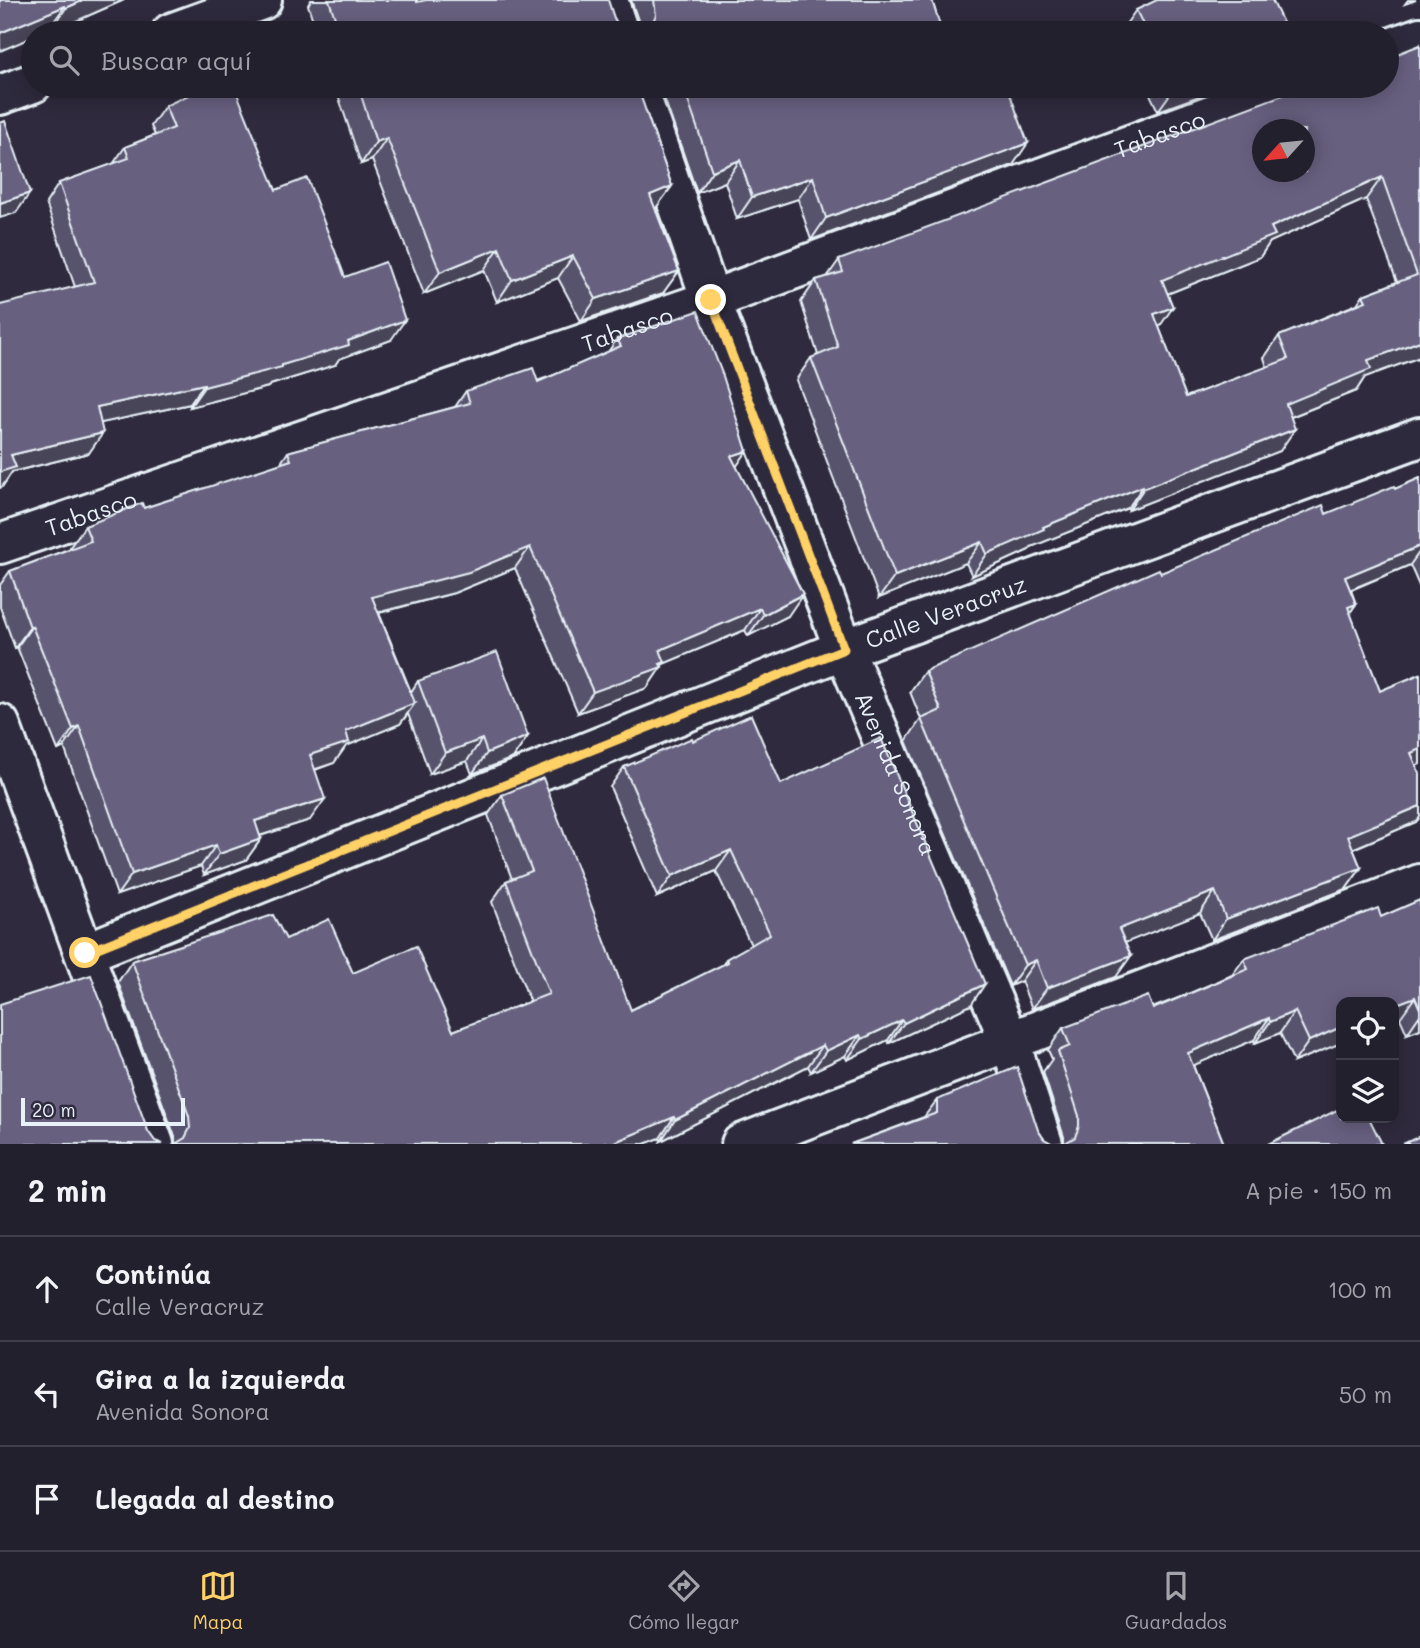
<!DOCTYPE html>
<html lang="es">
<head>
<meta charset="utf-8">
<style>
	:root { --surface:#23202e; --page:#2b2836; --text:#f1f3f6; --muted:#a3a3aa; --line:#403e4a; --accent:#ffd166 }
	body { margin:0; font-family:Mali,sans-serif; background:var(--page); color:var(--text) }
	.controls { position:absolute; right:21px; bottom:21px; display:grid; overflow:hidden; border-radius:14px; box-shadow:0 4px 18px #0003 }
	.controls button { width:63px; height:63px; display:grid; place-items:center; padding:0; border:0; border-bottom:2px solid var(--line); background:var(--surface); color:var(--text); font:35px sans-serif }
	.compass { position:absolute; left:1252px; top:119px; width:63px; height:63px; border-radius:50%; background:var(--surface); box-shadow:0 4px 18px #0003; rotate:243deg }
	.scale { position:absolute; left:21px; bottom:18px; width:164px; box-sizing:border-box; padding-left:7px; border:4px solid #e8f1f8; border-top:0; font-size:19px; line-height:24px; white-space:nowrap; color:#e8f1f8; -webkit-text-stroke:5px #2f2a3d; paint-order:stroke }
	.stop { position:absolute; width:21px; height:21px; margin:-16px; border:5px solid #ffd166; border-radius:50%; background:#fff }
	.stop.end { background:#ffd166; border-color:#fff; box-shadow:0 2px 7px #0008 }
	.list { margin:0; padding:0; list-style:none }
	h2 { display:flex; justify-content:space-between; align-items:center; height:91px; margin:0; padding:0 28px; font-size:30px }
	h2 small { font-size:23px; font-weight:400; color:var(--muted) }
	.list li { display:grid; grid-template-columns:46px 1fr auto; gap:21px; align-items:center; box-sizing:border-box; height:105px; padding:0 28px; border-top:2px solid var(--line) }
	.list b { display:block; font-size:26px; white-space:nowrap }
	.list p { margin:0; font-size:23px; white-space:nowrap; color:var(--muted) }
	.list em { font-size:23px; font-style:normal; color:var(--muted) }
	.icon { flex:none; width:38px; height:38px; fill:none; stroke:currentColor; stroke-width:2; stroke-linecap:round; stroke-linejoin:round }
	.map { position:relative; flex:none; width:1420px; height:1144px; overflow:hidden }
	.search { position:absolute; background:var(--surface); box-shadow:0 4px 18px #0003; left:21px; right:21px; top:21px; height:77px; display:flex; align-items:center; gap:18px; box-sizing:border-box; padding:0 24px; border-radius:38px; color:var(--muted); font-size:26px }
	.sheet { height:406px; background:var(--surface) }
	nav { display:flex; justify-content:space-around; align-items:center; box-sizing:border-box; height:98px; border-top:2px solid var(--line); background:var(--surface); font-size:19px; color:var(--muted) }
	nav a { display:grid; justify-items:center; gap:4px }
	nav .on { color:var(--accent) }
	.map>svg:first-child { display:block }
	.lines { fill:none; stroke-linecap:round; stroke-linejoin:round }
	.minor-casing { stroke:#e8f1f8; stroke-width:44 }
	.minor { stroke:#2f2a3d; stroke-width:38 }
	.wall { fill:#59536d; stroke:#e8f1f8; stroke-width:2; fill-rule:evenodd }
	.shaded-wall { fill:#494459; stroke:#e8f1f8; stroke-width:2 }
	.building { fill:#68617f; stroke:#e8f1f8; stroke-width:2; fill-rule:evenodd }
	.route { stroke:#ffd166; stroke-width:9 }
	.labels { text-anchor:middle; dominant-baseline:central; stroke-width:5; stroke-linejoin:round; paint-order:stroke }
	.street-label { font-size:23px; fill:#e8f1f8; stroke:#2f2a3d }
</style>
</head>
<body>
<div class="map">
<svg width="1420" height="1144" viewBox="0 0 1420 1144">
	<rect width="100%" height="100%" fill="#2f2a3d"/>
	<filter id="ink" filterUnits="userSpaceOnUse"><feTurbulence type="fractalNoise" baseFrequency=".0143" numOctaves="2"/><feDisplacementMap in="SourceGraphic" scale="14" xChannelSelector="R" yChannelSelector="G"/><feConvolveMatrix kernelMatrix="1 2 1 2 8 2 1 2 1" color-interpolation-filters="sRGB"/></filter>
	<g filter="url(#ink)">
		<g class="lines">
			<g class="minor-casing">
				<g id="minor">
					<polyline points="608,0 619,33"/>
					<polyline points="171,33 262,0"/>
					<polyline points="1387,49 1420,37"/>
					<path id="s1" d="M 637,86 L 711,300 L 844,649 L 1010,1042 L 1043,1144"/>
					<polyline points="0,95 33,83"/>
					<path id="s2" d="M 0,544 L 711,300 L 1289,86"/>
					<polyline points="0,724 154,1144"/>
					<path id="s3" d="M 85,953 L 844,649 L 1420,437"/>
					<polyline points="741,1144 1420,884"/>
				</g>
			</g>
			<use href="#minor" class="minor"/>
		</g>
		<g class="wall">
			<polygon points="0,0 124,0 49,33"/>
			<polygon points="311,0 417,0 417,2 614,18 620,28 629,32 640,32 640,26 631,0 932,0 942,33 317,33 308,5"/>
			<polygon points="1136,10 1288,33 1122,33 1121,31"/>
			<path d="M 1420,45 L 1420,357 L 1365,377 L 1356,391 L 1291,417 L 1280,451 L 1129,510 L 1128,508 L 1031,547 L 1029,550 L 972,576 L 966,563 L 879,598 L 796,380 L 811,358 L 818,355 L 801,302 L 816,280 L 827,277 L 839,260 L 1387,86 ZM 1366,199 L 1397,282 L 1363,295 L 1357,304 L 1279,336 L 1264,358 L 1267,367 L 1186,397 L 1159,327 L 1167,294 L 1260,257 L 1270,242 Z"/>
			<polygon points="335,86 637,86 672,186 655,209 679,271 663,293 581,321 558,278 497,302 484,270 424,294 372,160 361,164"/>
			<polygon points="660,86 1007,86 1013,165 811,240 798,199 737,219 725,182 697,193"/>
			<polygon points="1146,86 1227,86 1158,111"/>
			<polygon points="165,106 276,190 345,277 391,340 339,359 335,365 270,385 268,387 190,407 190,404 100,423 89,453 12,472 2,487 75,287 46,203 59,183 113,164 125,147 155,135 151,126"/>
			<polygon points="617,339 747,451 736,466 788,616 748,636 745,630 663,664 647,688 578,713 515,568 454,593 379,613 411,692 418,681 528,736 513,758 472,774 467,761 430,774 408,714 400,724 346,746 334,763 315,770 310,820 260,836 261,839 246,860 204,875 201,866 117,895 64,747 58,750 17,647 15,648 0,607 0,585 10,571 71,548 70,547 85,526 144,508 280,464 288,452 455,407 466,391 538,382 608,352"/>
			<polygon points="1420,478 1420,588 1410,565 1351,590 1356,604 1350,613 1380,691 1420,674 1420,764 1416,766 1420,774 1420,817 1416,822 1353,849 1361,868 1346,889 1212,940 1200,913 1125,942 1116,977 1032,1009 1021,981 1010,986 906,741 921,719 910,692 925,671 1161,573 1395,489"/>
			<polygon points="693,741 781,784 971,1005 889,1043 888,1040 847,1060 845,1056 811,1072 808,1066 661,1141 660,1138 644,1144 175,1144 175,1137 118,982 132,961 286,939 353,973 453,1031 530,1002 492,902 506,881 512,879 488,815 502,795 631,1010 722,966 726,959 751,945 716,871 657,897 610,787 624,767"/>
			<polygon points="1420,900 1420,1029 1407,1034 1400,1018 1294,1062 1280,1033 1255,1043 1254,1040 1193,1065 1224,1144 851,1144 924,1117 937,1100 1038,1130 1044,1139 1053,1144 1064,1143 1064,1137 1043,1072 1052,1059 1048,1050 1063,1028 1153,1009 1232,975 1244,959 1381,917"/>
		</g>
		<g class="shaded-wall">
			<polygon points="84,0 124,0 49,33 66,8"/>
			<polygon points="1408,0 1416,0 1405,4"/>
			<polygon points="65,6 47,31 43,33 33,33 33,37 0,51 0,33"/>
			<polygon points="1184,86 1227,86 1158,111 1173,90"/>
			<polygon points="387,138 372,160 361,164 376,142"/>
			<polygon points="1028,143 1013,165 811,240 826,218"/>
			<polygon points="740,160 725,182 697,193 712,171"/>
			<polygon points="813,177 798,199 737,219 752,197"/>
			<polygon points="1382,177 1366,199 1270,242 1260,257 1147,302 1162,280 1271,227"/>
			<polygon points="672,186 656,208 635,217 650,195"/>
			<polygon points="30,193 16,213 0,218 0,203"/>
			<polygon points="499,248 484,270 424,294 440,272"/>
			<polygon points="573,256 558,278 497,302 512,280"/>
			<polygon points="679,271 663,293 581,321 596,299"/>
			<polygon points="1173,307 1158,329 1154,314"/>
			<polygon points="405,320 391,340 339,359 335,365 270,385 268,387 190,407 204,387 282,365"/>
			<polygon points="1420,341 1420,357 1365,377 1356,391 1270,425 1286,404 1368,360"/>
			<polygon points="204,384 190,404 83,427 97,407"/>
			<polygon points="1295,429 1280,451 1129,510 1144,488"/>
			<polygon points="103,433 89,453 12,472 2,487 0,488 0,472 11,455"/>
			<polygon points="747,451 732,473 731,456"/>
			<polygon points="1143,486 1128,508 1031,547 1029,550 972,576 987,554 1043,527"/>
			<polygon points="982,542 966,563 879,598 895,576"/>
			<polygon points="1420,546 1420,551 1410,565 1330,598 1345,577"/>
			<polygon points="530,547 515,568 454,593 357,618 372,597"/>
			<polygon points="803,594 788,616 748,636 763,615"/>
			<polygon points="1356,604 1341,625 1348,607"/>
			<polygon points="760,608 745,630 663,664 647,688 578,713 593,692 660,650"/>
			<polygon points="32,626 17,647 15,648 30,627"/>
			<polygon points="415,703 400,724 346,746 334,763 295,776 310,755 346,731"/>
			<polygon points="79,726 64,747 58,750 73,729"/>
			<polygon points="528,736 513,758 472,774 487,753"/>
			<polygon points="482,739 467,761 430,774 445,753"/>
			<polygon points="1420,749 1420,764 1396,774 1411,753"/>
			<polygon points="325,799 310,820 240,842 255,821"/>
			<polygon points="1420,806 1420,817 1416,822 1333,857 1348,836"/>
			<polygon points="261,839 246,860 204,875 219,854"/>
			<polygon points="216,845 201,866 117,895 132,874"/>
			<polygon points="731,850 716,871 657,897 672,876"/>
			<polygon points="1361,868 1346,889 1212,940 1226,919"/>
			<polygon points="1215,891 1200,913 1105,951 1119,929"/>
			<polygon points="1131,956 1116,977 1032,1009 1047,988"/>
			<polygon points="1036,960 1021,981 1010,986 1025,965"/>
			<polygon points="985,984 971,1005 889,1043 904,1023"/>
			<polygon points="1415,997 1400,1018 1394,1021 1394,1005"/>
			<polygon points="1295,1011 1280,1033 1255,1043 1270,1022"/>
			<polygon points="1420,1015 1420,1029 1407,1034"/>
			<polygon points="1269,1018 1254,1040 1173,1074 1188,1053"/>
			<polygon points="902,1020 888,1040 847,1060 862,1039"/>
			<polygon points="1341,1027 1341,1043 1294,1062 1309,1041"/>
			<polygon points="860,1035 845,1056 811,1072 826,1051"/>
			<polygon points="823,1045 808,1066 661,1141 675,1120"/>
			<polygon points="674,1117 660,1138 644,1144 610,1144"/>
		</g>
		<g class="building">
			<polygon points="0,0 84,0 66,8 65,6 0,33"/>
			<polygon points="329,0 417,0 417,2 426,0 608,0 614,18 620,28 629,32 641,32 651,25 656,15 654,0 932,0 942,33 340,33"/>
			<polygon points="1157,0 1272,0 1288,33 1147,33 1136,10"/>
			<path d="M 1420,45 L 1420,341 L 1368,360 L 1371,369 L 1286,404 L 1295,429 L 1144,488 L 1143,486 L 1043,527 L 1044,529 L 987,554 L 982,542 L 895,576 L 811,358 L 838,347 L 816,280 L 843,272 L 839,260 L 1307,86 L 1387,86 L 1387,58 ZM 1263,130 L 1305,130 L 1305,172 L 1263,172 ZM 1382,177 L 1417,275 L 1363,295 L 1366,301 L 1279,336 L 1288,359 L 1186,397 L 1154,314 L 1173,307 L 1162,280 L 1275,235 L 1271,227 Z"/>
			<polygon points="207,86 223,86 223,87 234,86 276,190 307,178 345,277 385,262 405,320 348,341 349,345 282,365 282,367 204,387 204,384 97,407 103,433 11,455 16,467 0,472 0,305 94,282 59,183 129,158 125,147 174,128 165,106"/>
			<polygon points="358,86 637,86 672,186 650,195 679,271 596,299 573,256 512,280 499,248 440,272 387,138 376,142"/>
			<polygon points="683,86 1007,86 1028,143 826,218 813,177 752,197 740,160 712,171"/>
			<polygon points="1171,86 1184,86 1173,90"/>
			<polygon points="5,121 30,193 0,203 0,123"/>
			<polygon points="698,311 723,376 747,451 731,456 803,594 763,615 760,608 660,650 665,662 660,664 662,667 593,692 530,547 469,572 372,597 415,703 346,731 349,742 310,755 325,799 255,821 261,839 219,854 216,845 132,874 79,726 73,729 32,626 30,627 10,571 91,541 85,526 142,503 144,508 291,460 288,452 291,451 470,403 466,391 533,368 538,382 621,346 617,339"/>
			<polygon points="1420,478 1420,546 1345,577 1356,604 1348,607 1380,691 1420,674 1420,749 1411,753 1420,774 1420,806 1348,836 1361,868 1226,919 1215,891 1119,929 1131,956 1047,988 1036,960 1025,965 921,719 941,710 925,671 1159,569 1161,573 1323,505 1326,514 1394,486 1395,489"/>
			<polygon points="497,652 528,736 487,753 482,739 445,753 418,681"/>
			<polygon points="751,715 781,784 881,738 985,984 904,1023 902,1020 862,1039 860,1035 826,1051 823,1045 675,1120 674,1117 610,1144 607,1144 606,1142 600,1144 175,1144 185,1138 190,1128 189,1116 132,961 273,915 286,939 329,919 353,973 416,946 453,1031 549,994 506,881 532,871 502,795 543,778 631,1010 728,962 726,959 770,934 731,850 672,876 624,767 692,738 693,741"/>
			<polygon points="1420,900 1420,1009 1415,997 1394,1005 1394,1002 1341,1002 1341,1027 1309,1041 1295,1011 1270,1022 1269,1018 1188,1053 1224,1144 851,1144 937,1113 937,1100 1017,1067 1038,1130 1044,1139 1053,1144 1065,1143 1075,1137 1079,1126 1079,1116 1058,1051 1070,1046 1063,1028 1148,996 1153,1009 1248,969 1244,959 1378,908 1381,917"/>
			<polygon points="91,975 148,1131 155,1141 163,1144 0,1144 0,1004"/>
			<polygon points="1341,1108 1341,1118 1369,1118 1382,1144 1268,1144"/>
			<polygon points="1420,1136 1420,1144 1403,1144"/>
		</g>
	</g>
	<g class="lines" filter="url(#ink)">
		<polyline class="route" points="85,953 844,649 711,300"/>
	</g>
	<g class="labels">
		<g class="street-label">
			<text stroke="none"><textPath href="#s2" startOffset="1230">Tabasco</textPath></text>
			<text stroke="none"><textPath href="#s2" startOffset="663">Tabasco</textPath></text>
			<text stroke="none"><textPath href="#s2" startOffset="96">Tabasco</textPath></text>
			<text stroke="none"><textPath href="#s3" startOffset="926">Calle Veracruz</textPath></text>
			<text stroke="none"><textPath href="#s1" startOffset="735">Avenida Sonora</textPath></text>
		</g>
	</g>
</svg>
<div class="controls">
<button><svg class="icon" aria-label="locate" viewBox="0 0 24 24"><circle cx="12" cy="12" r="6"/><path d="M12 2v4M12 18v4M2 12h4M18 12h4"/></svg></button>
<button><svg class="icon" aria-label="layers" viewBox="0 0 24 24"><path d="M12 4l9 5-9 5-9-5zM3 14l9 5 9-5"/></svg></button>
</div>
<svg class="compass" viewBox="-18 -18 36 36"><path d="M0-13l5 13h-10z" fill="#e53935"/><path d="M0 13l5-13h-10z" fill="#a3a3aa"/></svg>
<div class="scale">20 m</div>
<div class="stop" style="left:85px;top:953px"></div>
<div class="stop end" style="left:711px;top:300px"></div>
<div class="search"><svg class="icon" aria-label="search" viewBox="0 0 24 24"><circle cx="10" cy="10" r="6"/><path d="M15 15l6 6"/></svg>Buscar aquí</div>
</div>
<section class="sheet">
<h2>2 min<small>A pie · 150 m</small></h2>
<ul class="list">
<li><svg class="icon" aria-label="ahead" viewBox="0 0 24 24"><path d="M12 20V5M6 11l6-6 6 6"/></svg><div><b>Continúa</b><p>Calle Veracruz</p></div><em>100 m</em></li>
<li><svg class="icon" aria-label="left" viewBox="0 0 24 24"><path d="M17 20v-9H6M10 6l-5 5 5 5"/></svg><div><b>Gira a la izquierda</b><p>Avenida Sonora</p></div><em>50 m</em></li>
<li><svg class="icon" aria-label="arrive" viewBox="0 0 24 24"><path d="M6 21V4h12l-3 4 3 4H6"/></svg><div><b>Llegada al destino</b></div></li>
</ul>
</section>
<nav>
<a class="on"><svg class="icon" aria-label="map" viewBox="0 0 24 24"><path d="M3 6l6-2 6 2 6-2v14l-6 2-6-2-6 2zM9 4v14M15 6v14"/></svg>Mapa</a>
<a><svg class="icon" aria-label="directions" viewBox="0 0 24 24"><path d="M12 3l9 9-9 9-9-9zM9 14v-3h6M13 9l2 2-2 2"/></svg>Cómo llegar</a>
<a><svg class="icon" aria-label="saved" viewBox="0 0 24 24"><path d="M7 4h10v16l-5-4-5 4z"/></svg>Guardados</a>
</nav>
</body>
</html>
